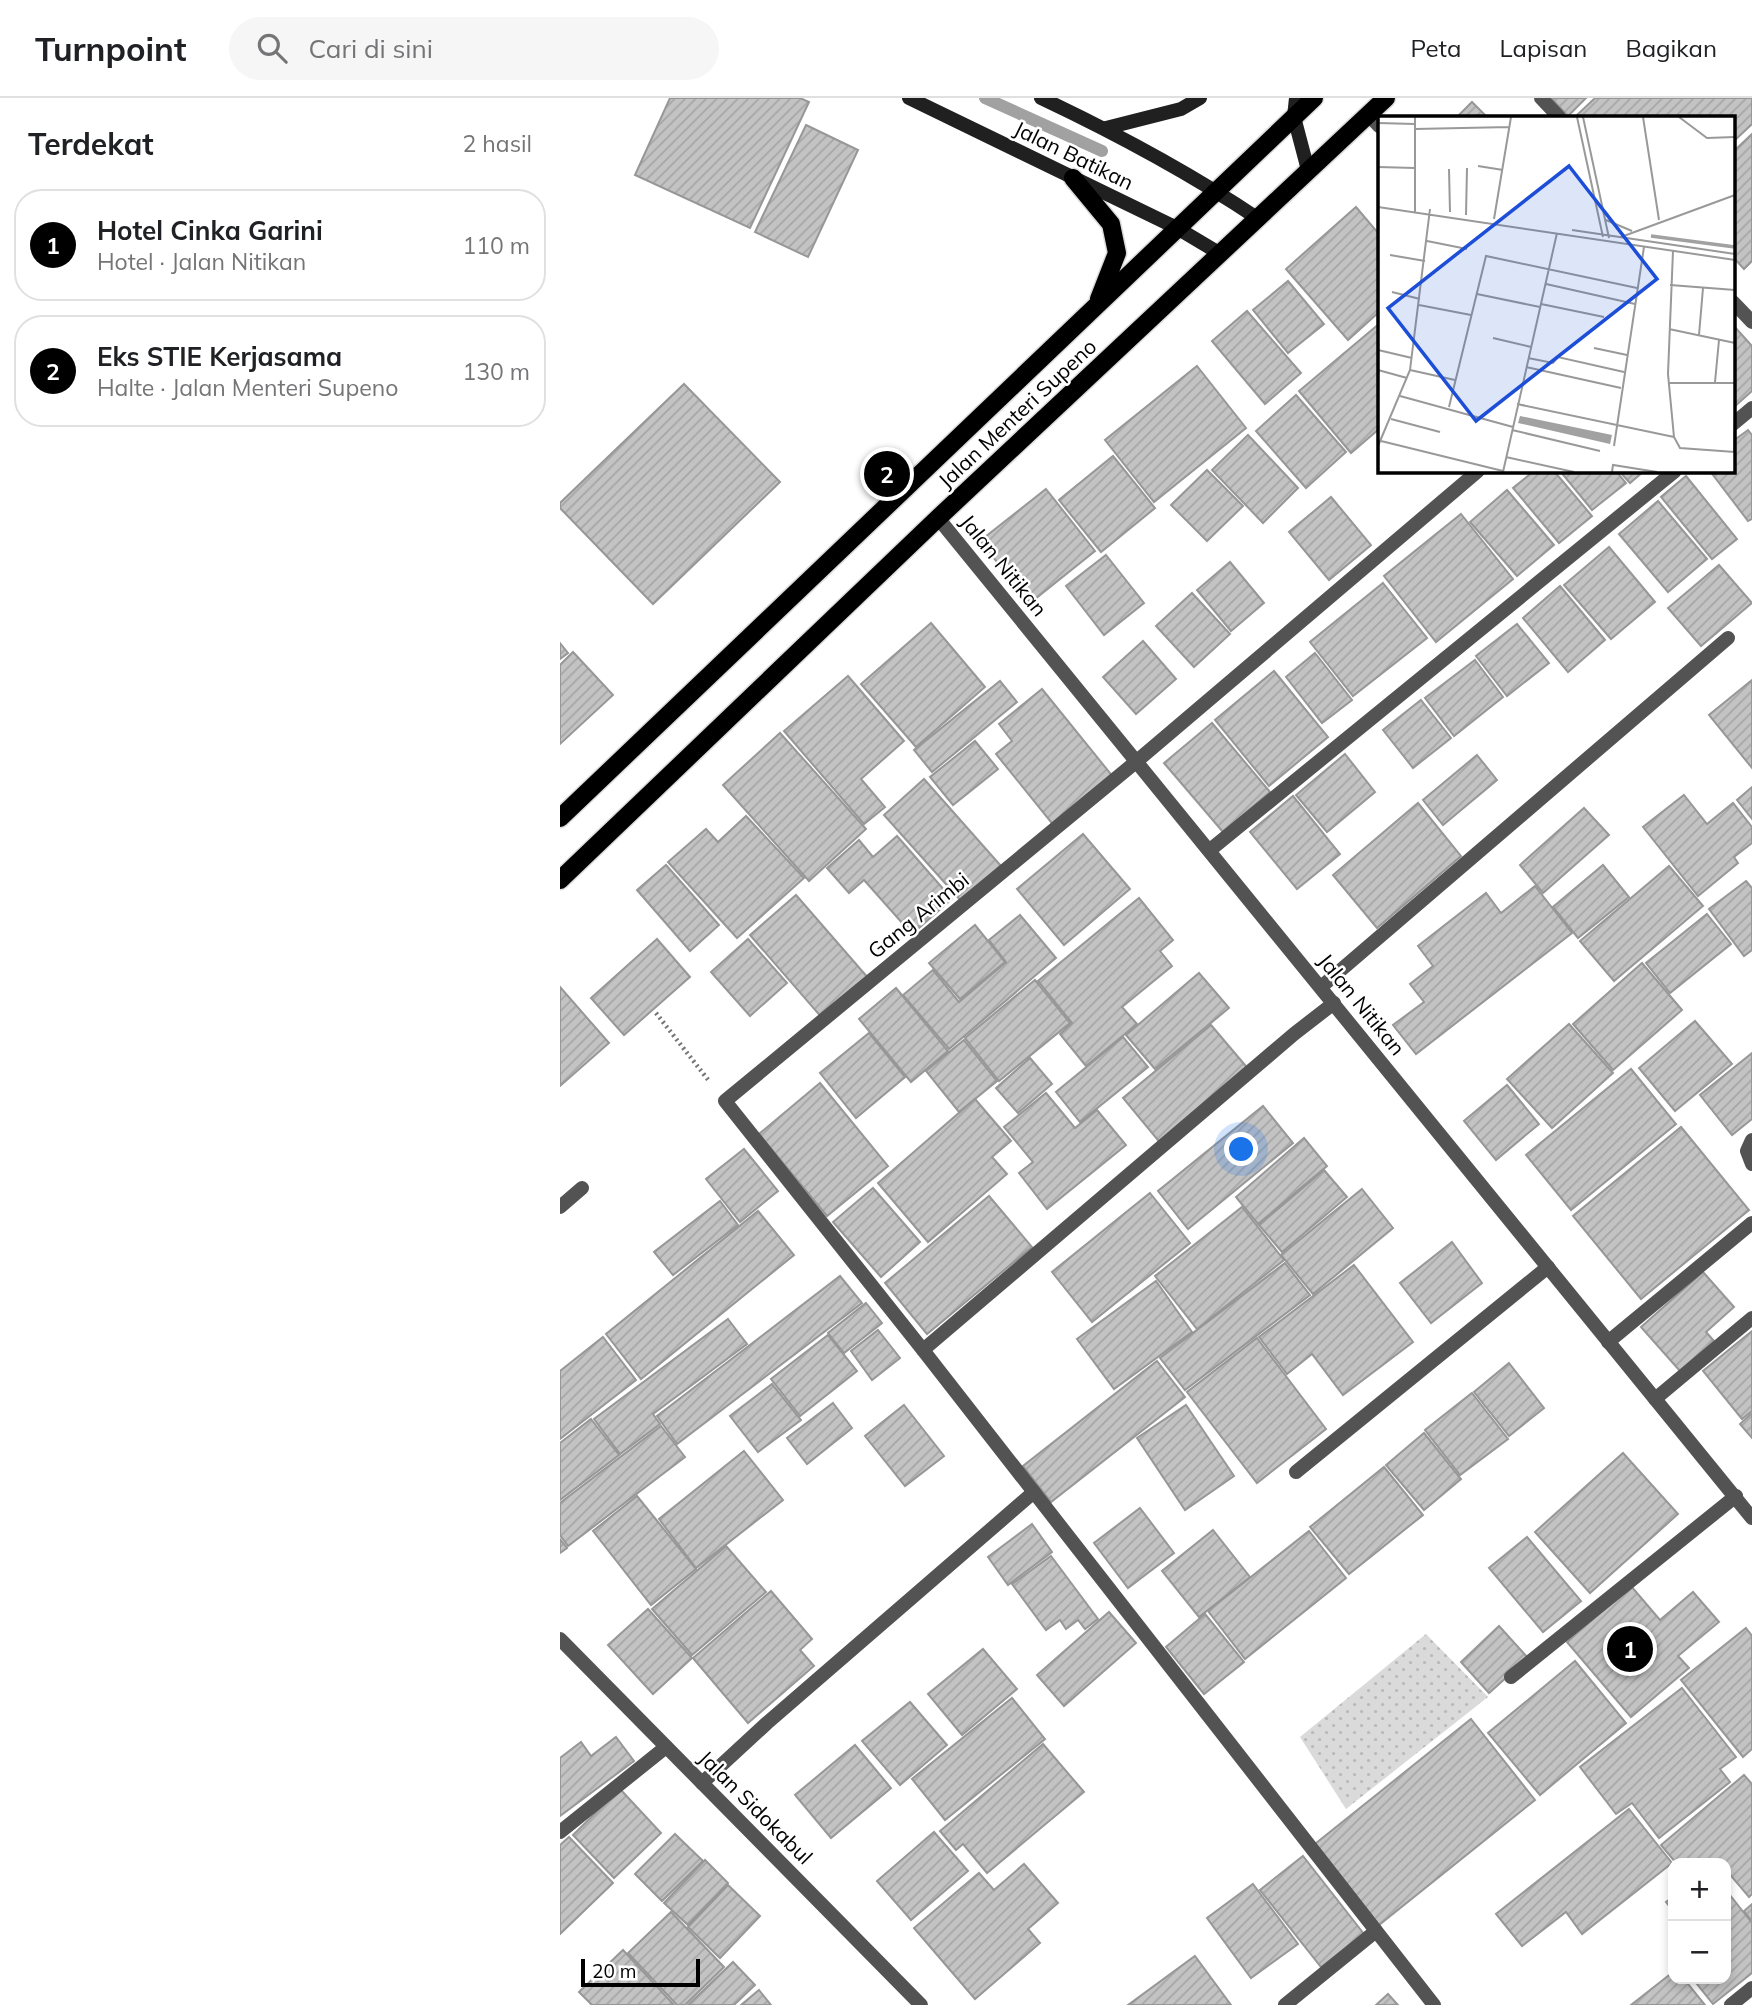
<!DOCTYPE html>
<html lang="id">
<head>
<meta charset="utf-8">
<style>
	:root { --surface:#fff; --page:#f6f6f6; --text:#202124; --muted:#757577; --line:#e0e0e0; --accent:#000 }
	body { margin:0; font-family:Mulish,sans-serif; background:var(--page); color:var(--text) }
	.controls { position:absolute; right:21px; bottom:21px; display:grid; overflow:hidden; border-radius:14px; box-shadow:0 4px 10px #0003 }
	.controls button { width:63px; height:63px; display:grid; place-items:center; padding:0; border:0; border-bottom:2px solid var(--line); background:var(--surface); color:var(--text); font:35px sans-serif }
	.scale { position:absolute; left:21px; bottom:18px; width:119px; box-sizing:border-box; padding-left:7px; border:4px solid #000; border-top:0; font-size:19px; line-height:24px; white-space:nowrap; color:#000; -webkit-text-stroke:5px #fff; paint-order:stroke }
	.you { position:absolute; left:682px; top:1052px; width:24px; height:24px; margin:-18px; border:5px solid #fff; border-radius:50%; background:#1a73e8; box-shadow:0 0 0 10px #1a73e833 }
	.badge { display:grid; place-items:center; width:46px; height:46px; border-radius:50%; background:var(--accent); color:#fff; font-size:23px; font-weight:700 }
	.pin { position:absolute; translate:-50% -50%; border:4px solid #fff; box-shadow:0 2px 7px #0006 }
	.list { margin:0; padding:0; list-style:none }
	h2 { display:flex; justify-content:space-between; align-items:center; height:91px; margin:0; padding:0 28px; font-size:30px }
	h2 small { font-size:23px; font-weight:400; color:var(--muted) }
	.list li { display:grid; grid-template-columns:46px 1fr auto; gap:21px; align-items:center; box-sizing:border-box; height:112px; margin:0 14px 14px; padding:0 14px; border:2px solid var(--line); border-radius:28px }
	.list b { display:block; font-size:26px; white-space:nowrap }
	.list p { margin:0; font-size:23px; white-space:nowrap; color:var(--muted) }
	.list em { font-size:23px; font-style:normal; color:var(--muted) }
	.icon { flex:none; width:38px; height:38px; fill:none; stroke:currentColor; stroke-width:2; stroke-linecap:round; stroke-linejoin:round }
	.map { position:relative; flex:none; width:1192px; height:1907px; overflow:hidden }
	header { display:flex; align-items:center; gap:42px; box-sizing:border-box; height:98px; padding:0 35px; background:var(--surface); border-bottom:2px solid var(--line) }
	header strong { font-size:33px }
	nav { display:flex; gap:38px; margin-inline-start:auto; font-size:24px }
	.search { width:490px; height:63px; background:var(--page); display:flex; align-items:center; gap:18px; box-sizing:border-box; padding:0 24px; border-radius:38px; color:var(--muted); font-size:26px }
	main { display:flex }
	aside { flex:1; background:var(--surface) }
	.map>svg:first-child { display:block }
	.garden { fill:url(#garden-dots) }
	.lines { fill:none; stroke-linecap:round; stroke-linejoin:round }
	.stream { stroke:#a1a1a1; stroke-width:12 }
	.building { fill:url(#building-hatch); stroke:#979797; stroke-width:2 }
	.primary-casing { stroke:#dbdbdb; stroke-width:21 }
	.path { stroke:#757575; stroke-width:4.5; stroke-dasharray:2 3.5; stroke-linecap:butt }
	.service { stroke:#535353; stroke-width:14 }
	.minor { stroke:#535353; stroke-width:14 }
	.tertiary { stroke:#535353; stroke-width:14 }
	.secondary { stroke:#202020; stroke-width:14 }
	.primary { stroke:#000; stroke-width:18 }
	.labels { text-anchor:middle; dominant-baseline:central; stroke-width:5; stroke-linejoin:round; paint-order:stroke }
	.street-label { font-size:21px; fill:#000; stroke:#fff }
	.inset-river { fill:none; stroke:#a1a1a1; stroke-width:3.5 }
	.inset-road { fill:none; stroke:#999; stroke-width:2 }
	.view { fill:#1d4ed8; fill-opacity:0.15; stroke:#1d4ed8; stroke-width:3.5 }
	.inset-edge { fill:none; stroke:#000; stroke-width:3.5 }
</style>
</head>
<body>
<header>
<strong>Turnpoint</strong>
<div class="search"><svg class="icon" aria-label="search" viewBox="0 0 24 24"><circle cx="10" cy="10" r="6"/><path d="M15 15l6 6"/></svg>Cari di sini</div>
<nav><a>Peta</a><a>Lapisan</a><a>Bagikan</a></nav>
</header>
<main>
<aside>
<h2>Terdekat<small>2 hasil</small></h2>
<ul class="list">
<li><span class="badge">1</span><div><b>Hotel Cinka Garini</b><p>Hotel · Jalan Nitikan</p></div><em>110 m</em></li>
<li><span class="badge">2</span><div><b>Eks STIE Kerjasama</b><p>Halte · Jalan Menteri Supeno</p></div><em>130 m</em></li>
</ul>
</aside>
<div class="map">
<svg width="1192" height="1907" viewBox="0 0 1192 1907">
	<defs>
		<pattern id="garden-dots" width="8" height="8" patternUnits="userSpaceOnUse" patternTransform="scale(1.75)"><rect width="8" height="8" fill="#dadada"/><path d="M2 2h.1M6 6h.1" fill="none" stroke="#b9b9b9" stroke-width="1.8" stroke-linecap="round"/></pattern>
		<pattern id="building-hatch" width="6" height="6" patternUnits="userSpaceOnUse" patternTransform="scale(1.75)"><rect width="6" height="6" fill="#c3c3c3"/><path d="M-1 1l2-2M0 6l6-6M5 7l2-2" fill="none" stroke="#a6a6a6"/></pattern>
	</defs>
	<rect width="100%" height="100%" fill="#fff"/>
	<polygon class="garden" points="866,1536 928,1599 786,1711 740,1639"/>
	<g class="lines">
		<polyline class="stream" points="425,0 542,53"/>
	</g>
	<g class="building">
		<polygon points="110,0 240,0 249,4 190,130 75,77"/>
		<polygon points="991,0 1026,0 1008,18"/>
		<polygon points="1035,0 1192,0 1192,26 1173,44 1173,19 1019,19 1017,17"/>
		<polygon points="912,4 927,19 897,19"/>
		<polygon points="246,27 298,52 248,159 195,134"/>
		<polygon points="1192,36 1192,163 1184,171 1173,159 1173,54"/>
		<polygon points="796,109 819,136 819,214 788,242 726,171"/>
		<polygon points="728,183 764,226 728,255 693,212"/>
		<polygon points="687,213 741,275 705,306 652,243"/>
		<polygon points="819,226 819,331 791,355 739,293"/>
		<polygon points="1173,227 1192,248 1192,293 1173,310"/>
		<polygon points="637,268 686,330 594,404 545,342"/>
		<polygon points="124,286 220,384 93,506 0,410 0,405"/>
		<polygon points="736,297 786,354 746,390 696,333"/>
		<polygon points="1188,332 1192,337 1192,421 1188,423 1150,373 1173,373 1173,343"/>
		<polygon points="688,337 738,390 703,425 652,372"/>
		<polygon points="553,358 595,410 541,454 499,402"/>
		<polygon points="647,372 683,408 647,443 611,407"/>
		<polygon points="974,373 994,373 1032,418 999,445 953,390"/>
		<polygon points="1000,373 1056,373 1066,385 1032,412"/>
		<polygon points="1059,373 1084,373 1070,385"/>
		<polygon points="1126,378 1177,441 1152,461 1101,399"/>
		<polygon points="486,391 535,453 470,505 420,443"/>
		<polygon points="947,392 994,447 957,478 910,424"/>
		<polygon points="771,399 811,447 769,482 729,434"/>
		<polygon points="1098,403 1147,461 1108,494 1059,436"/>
		<polygon points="901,416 953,481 876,544 824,478"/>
		<polygon points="1049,449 1095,504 1051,541 1004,487"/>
		<polygon points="546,457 584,505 544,537 506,488"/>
		<polygon points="670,464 704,505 671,533 637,492"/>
		<polygon points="1159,467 1192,505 1141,548 1108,510"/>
		<polygon points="823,485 867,540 793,598 750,544"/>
		<polygon points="1000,488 1045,542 1008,574 963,520"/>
		<polygon points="632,495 670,536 634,569 596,528"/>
		<polygon points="371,525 425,589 356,649 301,586"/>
		<polygon points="957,526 989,565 947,598 916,558"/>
		<polygon points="583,543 616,581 576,616 543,579"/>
		<polygon points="0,545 8,555 0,561"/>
		<polygon points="13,554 53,597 0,646 0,567"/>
		<polygon points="755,555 792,602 762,625 726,579"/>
		<polygon points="915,562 943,599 894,638 865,600"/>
		<polygon points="714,573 768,639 709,688 655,622"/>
		<polygon points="288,578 344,643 301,681 325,709 304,726 224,633"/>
		<polygon points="1192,582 1192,670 1149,617"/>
		<polygon points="440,583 457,604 372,674 354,652"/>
		<polygon points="482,591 554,680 495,729 436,656 452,643 439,626"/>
		<polygon points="861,602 891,640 853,670 823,632"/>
		<polygon points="652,625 710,694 663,734 604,665"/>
		<polygon points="220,635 306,731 249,783 163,687"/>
		<polygon points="415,643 438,671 393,707 370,679"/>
		<polygon points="785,656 815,694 767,734 736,697"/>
		<polygon points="917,657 937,682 883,727 863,702"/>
		<polygon points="364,681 441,768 402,804 324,717"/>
		<polygon points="1192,689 1192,721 1177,702"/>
		<polygon points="1124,697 1147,726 1173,705 1192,729 1192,745 1174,759 1178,765 1138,798 1083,729"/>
		<polygon points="733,698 780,756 737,791 690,734"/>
		<polygon points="858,705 901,758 817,830 773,777"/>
		<polygon points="1024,710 1049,737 983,795 960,767"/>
		<polygon points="186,718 244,780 177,840 108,764 146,731 158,744"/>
		<polygon points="523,736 570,791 504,847 457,791"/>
		<polygon points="337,738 392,801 352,836 304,782 289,795 267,770 299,742 313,759"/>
		<polygon points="106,767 159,827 130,853 77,792"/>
		<polygon points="1043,767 1069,799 1018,840 993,809"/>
		<polygon points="1109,768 1143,808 1054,883 1020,843"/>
		<polygon points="1186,783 1192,790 1192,852 1184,858 1149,811"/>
		<polygon points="975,788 1012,835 856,956 833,927 864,904 850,886 873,868 858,848 926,795 941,815"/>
		<polygon points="236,797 309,881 263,921 190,837"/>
		<polygon points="579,800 613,842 600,853 612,868 562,909 577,926 526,968 500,936 512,925 478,883"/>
		<polygon points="1147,816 1171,846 1110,895 1086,865"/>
		<polygon points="460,817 496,860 389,951 343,897 373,872 399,904 446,864 429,842"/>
		<polygon points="415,827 445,864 400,901 369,865"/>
		<polygon points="97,841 130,879 64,937 31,900"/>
		<polygon points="188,841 227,885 190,918 151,874"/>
		<polygon points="1082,865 1122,912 1053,972 1013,926"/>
		<polygon points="639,875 669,910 595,971 566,937"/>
		<polygon points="475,882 510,925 439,983 405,940"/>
		<polygon points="0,889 49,945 0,988"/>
		<polygon points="336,890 388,953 351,984 299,921"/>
		<polygon points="1135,923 1172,966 1115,1013 1079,970"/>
		<polygon points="1009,926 1053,975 992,1030 947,981"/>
		<polygon points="651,927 690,973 602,1047 563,1000"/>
		<polygon points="309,935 345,979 296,1020 260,975"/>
		<polygon points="563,939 588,969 520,1024 496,994"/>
		<polygon points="404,942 437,983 399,1014 366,973"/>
		<polygon points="1192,955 1192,1021 1172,1037 1140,997"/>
		<polygon points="470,960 492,986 458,1015 436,990"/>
		<polygon points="1071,971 1116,1026 1011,1112 966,1057"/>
		<polygon points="260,985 328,1068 267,1118 199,1036"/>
		<polygon points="947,987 979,1026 936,1062 904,1023"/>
		<polygon points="486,995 515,1030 537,1012 566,1047 487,1111 459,1075 473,1064 444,1029"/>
		<polygon points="415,1001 451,1043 432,1059 447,1076 368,1144 318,1085"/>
		<polygon points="703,1008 733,1045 628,1131 598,1093"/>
		<polygon points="1121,1029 1189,1112 1081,1201 1013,1118"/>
		<polygon points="744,1040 767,1068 698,1126 676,1099"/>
		<polygon points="184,1051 218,1093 180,1124 146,1081"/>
		<polygon points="764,1072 787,1099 722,1154 699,1127"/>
		<polygon points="313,1090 360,1144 321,1179 273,1124"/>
		<polygon points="802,1091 833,1130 753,1196 721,1157"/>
		<polygon points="590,1095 630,1145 532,1224 492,1174"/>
		<polygon points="429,1098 472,1149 367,1236 325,1185"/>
		<polygon points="160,1103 178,1127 113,1177 94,1154"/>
		<polygon points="682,1109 724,1162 637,1231 595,1178"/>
		<polygon points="198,1113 234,1157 81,1281 46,1236"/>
		<polygon points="892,1144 922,1185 871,1225 840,1185"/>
		<polygon points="725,1165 750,1197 625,1292 600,1260"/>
		<polygon points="794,1167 853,1244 783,1297 752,1256 727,1276 699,1239"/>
		<polygon points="1143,1174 1174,1209 1146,1234 1154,1243 1120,1273 1081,1229"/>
		<polygon points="280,1178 302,1205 117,1346 97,1318"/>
		<polygon points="596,1183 632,1234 554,1291 517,1241"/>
		<polygon points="306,1205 322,1225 284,1255 268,1235"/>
		<polygon points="168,1221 187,1246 93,1316 100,1326 60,1356 34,1321"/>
		<polygon points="318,1232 340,1260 312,1282 291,1253"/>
		<polygon points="1192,1233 1192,1313 1182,1321 1143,1273"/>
		<polygon points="268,1237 297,1273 240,1318 211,1281"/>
		<polygon points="43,1239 76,1282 0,1341 0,1273"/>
		<polygon points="697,1240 766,1331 697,1385 627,1294"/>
		<polygon points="597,1263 625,1299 491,1404 463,1368"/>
		<polygon points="949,1265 984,1310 949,1338 914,1294"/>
		<polygon points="212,1286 241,1322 198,1354 170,1318"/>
		<polygon points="912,1295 948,1341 900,1377 865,1332"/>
		<polygon points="273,1305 292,1330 247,1366 227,1340"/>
		<polygon points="344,1307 384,1358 345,1388 305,1338"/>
		<polygon points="626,1307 674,1378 625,1412 577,1340"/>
		<polygon points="1192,1315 1192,1340 1180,1326"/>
		<polygon points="31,1321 59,1357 0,1402 0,1345"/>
		<polygon points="101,1328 125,1359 8,1448 0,1437 0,1405"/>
		<polygon points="864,1335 901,1381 864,1412 826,1367"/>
		<polygon points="184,1353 223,1402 136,1470 99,1421"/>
		<polygon points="1063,1355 1118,1416 1030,1495 975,1434"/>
		<polygon points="824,1369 863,1417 789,1476 750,1429"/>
		<polygon points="77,1398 136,1471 91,1507 33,1433"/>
		<polygon points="580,1410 614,1455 568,1490 534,1445"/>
		<polygon points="472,1426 492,1454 448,1487 428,1459"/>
		<polygon points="653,1432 690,1479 639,1519 602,1473"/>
		<polygon points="749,1433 786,1480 685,1561 648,1513"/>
		<polygon points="967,1439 1021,1503 983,1534 929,1470"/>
		<polygon points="0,1441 7,1450 0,1455"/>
		<polygon points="166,1448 206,1494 132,1557 92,1511"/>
		<polygon points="491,1458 538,1521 525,1531 518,1522 506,1531 500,1522 486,1532 452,1486"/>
		<polygon points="1071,1488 1100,1522 1133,1494 1159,1524 1118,1558 1129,1570 1071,1619 1007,1544"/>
		<polygon points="211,1493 252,1541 240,1552 254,1568 188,1625 133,1560"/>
		<polygon points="88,1511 132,1560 93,1596 48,1547"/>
		<polygon points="549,1514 576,1545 504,1608 477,1577"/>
		<polygon points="645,1516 684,1564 644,1596 606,1549"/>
		<polygon points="939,1528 968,1560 929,1595 901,1564"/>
		<polygon points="1186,1530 1192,1538 1192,1651 1183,1659 1121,1582"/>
		<polygon points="423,1551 457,1591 402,1637 368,1596"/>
		<polygon points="1015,1563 1066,1625 980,1697 928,1635"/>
		<polygon points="1122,1590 1176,1659 1160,1671 1170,1684 1099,1740 1072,1705 1056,1716 1020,1669"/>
		<polygon points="452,1600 485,1641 385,1722 352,1681"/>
		<polygon points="350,1604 387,1647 340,1687 302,1643"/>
		<polygon points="911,1621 975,1702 819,1827 755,1746"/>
		<polygon points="56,1639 74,1663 0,1718 0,1660 21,1644 31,1658"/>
		<polygon points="483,1646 524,1694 427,1775 403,1746 396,1752 380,1733"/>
		<polygon points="295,1647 331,1690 271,1740 235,1697"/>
		<polygon points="1184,1677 1192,1686 1192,1796 1189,1799 1166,1772 1166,1765 1160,1765 1156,1761 1151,1765 1116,1765 1101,1747"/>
		<polygon points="60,1691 101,1735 54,1780 13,1737"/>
		<polygon points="1069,1711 1112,1765 1022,1836 1006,1814 962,1848 936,1816"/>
		<polygon points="374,1734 408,1773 351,1822 317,1783"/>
		<polygon points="115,1736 143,1763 102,1803 75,1776"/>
		<polygon points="9,1739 53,1785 0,1836 0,1747"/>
		<polygon points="743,1758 804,1836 761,1869 700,1792"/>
		<polygon points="145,1762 168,1785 128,1827 104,1805"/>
		<polygon points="464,1766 498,1805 468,1831 480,1845 415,1901 354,1830 419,1775 434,1792"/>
		<polygon points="693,1786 738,1846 691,1880 647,1820"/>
		<polygon points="168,1787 200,1818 160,1860 128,1829"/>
		<polygon points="1166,1792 1192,1825 1192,1875 1153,1906 1133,1881 1166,1881"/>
		<polygon points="1113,1799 1113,1813 1106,1804"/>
		<polygon points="1192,1806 1192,1823 1184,1813"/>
		<polygon points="111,1814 164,1869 125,1907 117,1907 68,1855"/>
		<polygon points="63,1852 114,1907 32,1907 19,1894"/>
		<polygon points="635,1858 671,1907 568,1907"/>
		<polygon points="173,1864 195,1887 174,1907 128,1907"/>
		<polygon points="1113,1874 1113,1881 1124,1881 1145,1907 1071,1907"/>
		<polygon points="199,1892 211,1907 181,1907"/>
		<polygon points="828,1896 838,1907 816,1907"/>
	</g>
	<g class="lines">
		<g class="primary-casing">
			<g id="primary">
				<polyline points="513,80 551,126 557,155 539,201"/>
				<polyline points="0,720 754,0"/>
				<polyline points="0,782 378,420 826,0"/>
			</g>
		</g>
		<polyline class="path" points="96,915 149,983"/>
		<g class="service">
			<polyline points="808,16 819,28"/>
			<polyline points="951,1579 1176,1398"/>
		</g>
		<g class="minor">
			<polyline points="981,0 999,19"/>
			<polyline points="1173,204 1192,224"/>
			<polyline points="1173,326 1192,310"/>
			<polyline points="650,752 1115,373"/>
			<polyline points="761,889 1168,540"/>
			<polyline points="1192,1042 1187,1053 1192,1066"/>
			<polyline points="0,1109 22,1090"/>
			<polyline points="1048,1244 1192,1125"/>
			<polyline points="363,1252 734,936 774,905"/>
			<polyline points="1095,1301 1192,1220"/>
			<polyline points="736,1374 988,1169"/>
			<polyline points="0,1541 361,1907"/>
			<polyline points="142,1685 207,1625 474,1394"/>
			<polyline points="0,1734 106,1649"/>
			<polyline points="725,1907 816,1833"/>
			<polyline points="874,1907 363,1252 165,1003 577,663 918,373"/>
			<polyline points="1171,1907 1192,1890"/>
		</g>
		<polyline class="tertiary" points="378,420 1192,1420"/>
		<g class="secondary">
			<polyline points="349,0 617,130 659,155"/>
			<path d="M 481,0 C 555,35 628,74 697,120"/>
			<polyline points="736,0 734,19 748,72"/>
			<polyline points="546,30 621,11 640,0"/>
		</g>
		<use href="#primary" class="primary"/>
	</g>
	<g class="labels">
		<g class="street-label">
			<text transform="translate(514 57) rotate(26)">Jalan Batikan</text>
			<text transform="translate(457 315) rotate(-43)">Jalan Menteri Supeno</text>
			<text transform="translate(444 467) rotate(51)">Jalan Nitikan</text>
			<text transform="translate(358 817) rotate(-39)">Gang Arimbi</text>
			<text transform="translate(802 906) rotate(51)">Jalan Nitikan</text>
			<text transform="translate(196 1709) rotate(45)">Jalan Sidokabul</text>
		</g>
	</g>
	<g transform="translate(818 18)">
		<rect width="357" height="357" fill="#fff"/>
		<path d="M 142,300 L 234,319 L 232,328 L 140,307 Z" fill="#a1a1a1"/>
		<path class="inset-river" d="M 273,120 L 357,131"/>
		<path class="inset-road" d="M 37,1 L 37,97M 199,1 L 225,121M 205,1 L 231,122M 265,1 L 281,104M 301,1 L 329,22 L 357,21M 0,7 L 37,8M 37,13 L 132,11M 100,50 L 125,54M 0,51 L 37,52M 71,53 L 72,96M 0,91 L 357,144M 88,99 L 89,52M 116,103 L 133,1M 228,104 L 254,115M 194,114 L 357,138M 243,121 L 357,79M 49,125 L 89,133M 295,135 L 290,258 L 296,321 L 302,332 L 357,336M 12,139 L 47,145M 168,168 L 257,188M 292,169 L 357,174M 14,176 L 42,183M 99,178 L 162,191M 163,188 L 226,201M 41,189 L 93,199M 291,213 L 357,227M 321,219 L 325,172M 115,222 L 153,231M 216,232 L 249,239M 0,234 L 34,242M 150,242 L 175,247 L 180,241 L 246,256M 148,251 L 243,272M 0,254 L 29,262M 32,254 L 77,264M 337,266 L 341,224M 291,267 L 357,267M 22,280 L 135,311M 139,288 L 296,321M 71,291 L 108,140 L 259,172M 13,303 L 62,316M 134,314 L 222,335M 3,325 L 125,355M 0,330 L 32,254 L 52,93M 236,330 L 266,131M 356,335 L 357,297M 128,341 L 196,356M 125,356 L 179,117M 234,356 L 235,349 L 279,356"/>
		<path class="view" d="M 191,50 L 279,163 L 98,305 L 10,192 Z"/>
		<rect width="357" height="357" class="inset-edge"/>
	</g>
</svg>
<div class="controls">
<button>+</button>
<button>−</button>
</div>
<div class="scale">20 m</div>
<div class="you"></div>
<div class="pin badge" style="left:1070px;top:1551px">1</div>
<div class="pin badge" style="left:327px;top:376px">2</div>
</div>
</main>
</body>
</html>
